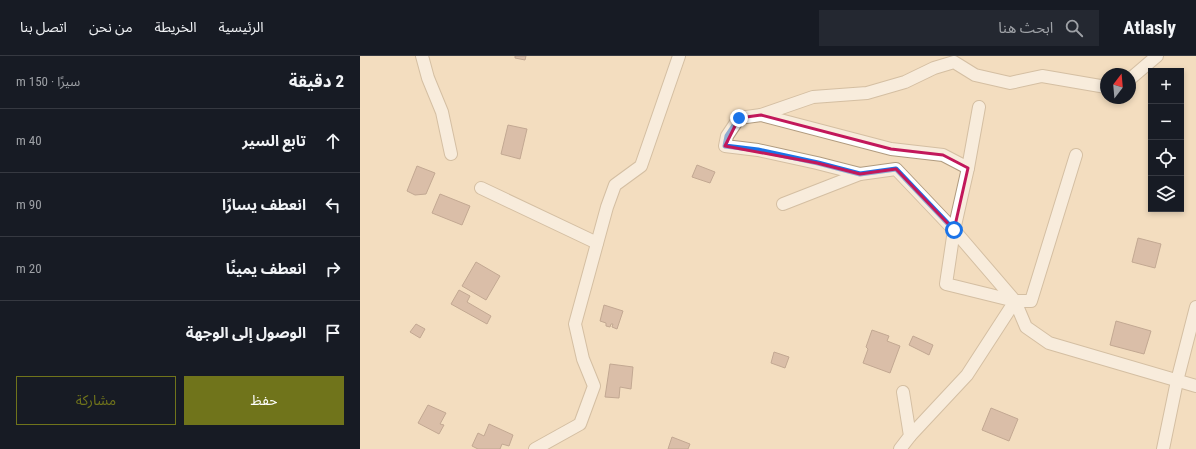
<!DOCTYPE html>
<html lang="ar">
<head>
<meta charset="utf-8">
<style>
	:root { --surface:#171b24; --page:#242831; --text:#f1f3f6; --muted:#9ea1a6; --line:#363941; --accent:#70741b }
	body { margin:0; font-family:"Roboto Condensed","Noto Sans Arabic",sans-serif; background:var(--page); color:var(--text); direction:rtl }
	.controls { position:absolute; right:12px; top:12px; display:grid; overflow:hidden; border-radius:0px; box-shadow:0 2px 6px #0003 }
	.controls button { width:36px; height:36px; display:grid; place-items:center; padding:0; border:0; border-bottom:1px solid var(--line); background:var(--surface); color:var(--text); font:20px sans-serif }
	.compass { position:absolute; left:740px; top:12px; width:36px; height:36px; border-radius:50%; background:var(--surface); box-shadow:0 2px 6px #0003; rotate:16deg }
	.stop { position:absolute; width:12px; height:12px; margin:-9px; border:3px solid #1a73e8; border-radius:50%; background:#fff }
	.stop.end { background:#1a73e8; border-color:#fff; box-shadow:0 1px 4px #0008 }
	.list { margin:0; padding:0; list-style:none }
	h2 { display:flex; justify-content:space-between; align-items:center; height:52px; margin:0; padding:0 16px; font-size:17px }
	h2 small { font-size:13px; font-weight:400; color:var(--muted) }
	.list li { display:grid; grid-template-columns:26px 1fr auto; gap:12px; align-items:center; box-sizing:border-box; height:64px; padding:0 16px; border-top:1px solid var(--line) }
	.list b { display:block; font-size:15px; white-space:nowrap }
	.list em { font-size:13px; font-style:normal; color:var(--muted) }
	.actions { display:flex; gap:8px; padding:12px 16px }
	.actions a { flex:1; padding:9px 0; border:1px solid var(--accent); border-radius:0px; text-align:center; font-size:14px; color:var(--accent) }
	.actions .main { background:var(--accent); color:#fff }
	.icon { flex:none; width:22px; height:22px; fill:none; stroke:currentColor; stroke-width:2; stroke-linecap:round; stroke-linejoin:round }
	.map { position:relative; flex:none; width:836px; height:393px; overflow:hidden; direction:ltr }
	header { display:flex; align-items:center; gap:24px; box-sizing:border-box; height:56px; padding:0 20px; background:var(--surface); border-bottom:1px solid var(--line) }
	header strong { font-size:19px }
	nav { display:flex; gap:22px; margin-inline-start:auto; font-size:14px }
	.search { width:280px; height:36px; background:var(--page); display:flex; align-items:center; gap:10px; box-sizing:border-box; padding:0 14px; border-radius:0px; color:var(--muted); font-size:15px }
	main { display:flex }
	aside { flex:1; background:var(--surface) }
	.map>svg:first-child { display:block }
	.building { fill:#bd9a8c; stroke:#88685b }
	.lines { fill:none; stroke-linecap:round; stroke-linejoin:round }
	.street-casing { stroke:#b09b7f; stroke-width:14 }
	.street { stroke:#fff; stroke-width:12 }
	.route { stroke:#1a73e8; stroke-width:5 }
	.marked { fill:none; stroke:#c2185b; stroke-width:3; stroke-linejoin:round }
</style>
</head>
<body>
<header>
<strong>Atlasly</strong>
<div class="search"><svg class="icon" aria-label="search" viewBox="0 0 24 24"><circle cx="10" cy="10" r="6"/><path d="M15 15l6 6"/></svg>ابحث هنا</div>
<nav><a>الرئيسية</a><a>الخريطة</a><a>من نحن</a><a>اتصل بنا</a></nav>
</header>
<main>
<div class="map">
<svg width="836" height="393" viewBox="0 0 836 393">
	<rect width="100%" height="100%" fill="#f3ddbf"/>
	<g class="building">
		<polygon points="155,0 166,0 165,4 155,2"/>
		<polygon points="148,69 167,73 160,103 141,98"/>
		<polygon points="337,109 355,116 350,127 332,121"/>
		<polygon points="57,110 75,117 66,138 55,139 47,135"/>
		<polygon points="80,138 110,150 102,169 72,157"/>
		<polygon points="778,182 801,188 795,212 772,206"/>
		<polygon points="116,206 140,220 126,244 102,230"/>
		<polygon points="99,234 110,240 107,246 131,260 127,268 91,248"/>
		<polygon points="244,249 263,255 257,273 252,271 253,268 251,268 250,271 246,270 246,267 240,265"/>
		<polygon points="756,265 791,275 784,298 750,289"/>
		<polygon points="56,268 65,273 60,282 50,276"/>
		<polygon points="512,274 529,280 527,285 540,290 530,317 503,307 508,293 506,291"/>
		<polygon points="553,280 573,289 569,299 549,289"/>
		<polygon points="414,296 429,301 425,312 411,307"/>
		<polygon points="250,308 273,311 271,333 260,331 259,342 245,341"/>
		<polygon points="68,349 86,357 80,368 84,369 79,378 58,367"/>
		<polygon points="631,352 658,363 649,385 622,374"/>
		<polygon points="129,368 153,379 149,390 142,388 140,393 118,393 112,390 118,377 124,380"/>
		<polygon points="312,381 330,388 328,393 308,393"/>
	</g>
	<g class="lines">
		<g class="street-casing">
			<g id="street">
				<polyline points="62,0 68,22 82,56 91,98"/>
				<polyline points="770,23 797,0"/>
				<polyline points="401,59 453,41 507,37 545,26 574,12 594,6 615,19 650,27 682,20 746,31"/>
				<polyline points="608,112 594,174 586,228 655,245 671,245 716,99"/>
				<polyline points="121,132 237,187"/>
				<polyline points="423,148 500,118"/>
				<polyline points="655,245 666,271 689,287 836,330"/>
				<polyline points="550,380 607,319 655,245 594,174 536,113 500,118 457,107 398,94 365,90 367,80 379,62 401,59 531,93 583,99 608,112 619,51"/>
				<polyline points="175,393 220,368 234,330 223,303 215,268 247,151 255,129 281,110 319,0"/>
				<polyline points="540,393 550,380 543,336"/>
				<polyline points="803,393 817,325 836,251"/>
			</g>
		</g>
		<use href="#street" class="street"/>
	</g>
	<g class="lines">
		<polyline class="route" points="379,62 367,80 365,90 398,94 458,107 500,118 536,113 594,174"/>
	</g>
	<path d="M0 0H836V393H0ZM 401,59 L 531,93 L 583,99 L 608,112 L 594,174 L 536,113 L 500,118 L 457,107 L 365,90 L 379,62 Z" fill="#f3ddbf" fill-opacity=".55" fill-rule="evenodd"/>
	<path class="marked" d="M 401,59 L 531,93 L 583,99 L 608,112 L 594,174 L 536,113 L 500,118 L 457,107 L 365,90 L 379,62 Z"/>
</svg>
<div class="controls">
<button>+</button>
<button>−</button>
<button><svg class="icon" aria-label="locate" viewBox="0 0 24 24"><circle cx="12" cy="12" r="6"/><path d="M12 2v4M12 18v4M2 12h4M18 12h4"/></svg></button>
<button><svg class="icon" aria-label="layers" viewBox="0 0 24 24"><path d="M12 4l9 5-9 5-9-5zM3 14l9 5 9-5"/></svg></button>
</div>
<svg class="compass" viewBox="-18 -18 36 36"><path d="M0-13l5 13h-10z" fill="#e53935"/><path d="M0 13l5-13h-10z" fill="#9ea1a6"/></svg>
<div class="stop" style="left:594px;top:174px"></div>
<div class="stop end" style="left:379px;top:62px"></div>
</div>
<aside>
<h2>2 دقيقة<small>سيرًا · 150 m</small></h2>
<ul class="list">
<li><svg class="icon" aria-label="ahead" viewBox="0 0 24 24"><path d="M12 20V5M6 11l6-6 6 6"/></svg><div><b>تابع السير</b></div><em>40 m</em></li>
<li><svg class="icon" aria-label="left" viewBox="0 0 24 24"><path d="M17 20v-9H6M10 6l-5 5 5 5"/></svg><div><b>انعطف يسارًا</b></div><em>90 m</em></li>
<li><svg class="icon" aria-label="right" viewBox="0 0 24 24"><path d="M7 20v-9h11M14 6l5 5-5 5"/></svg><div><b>انعطف يمينًا</b></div><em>20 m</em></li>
<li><svg class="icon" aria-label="arrive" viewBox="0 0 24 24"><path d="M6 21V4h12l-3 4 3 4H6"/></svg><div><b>الوصول إلى الوجهة</b></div></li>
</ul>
<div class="actions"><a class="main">حفظ</a><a>مشاركة</a></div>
</aside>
</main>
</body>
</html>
